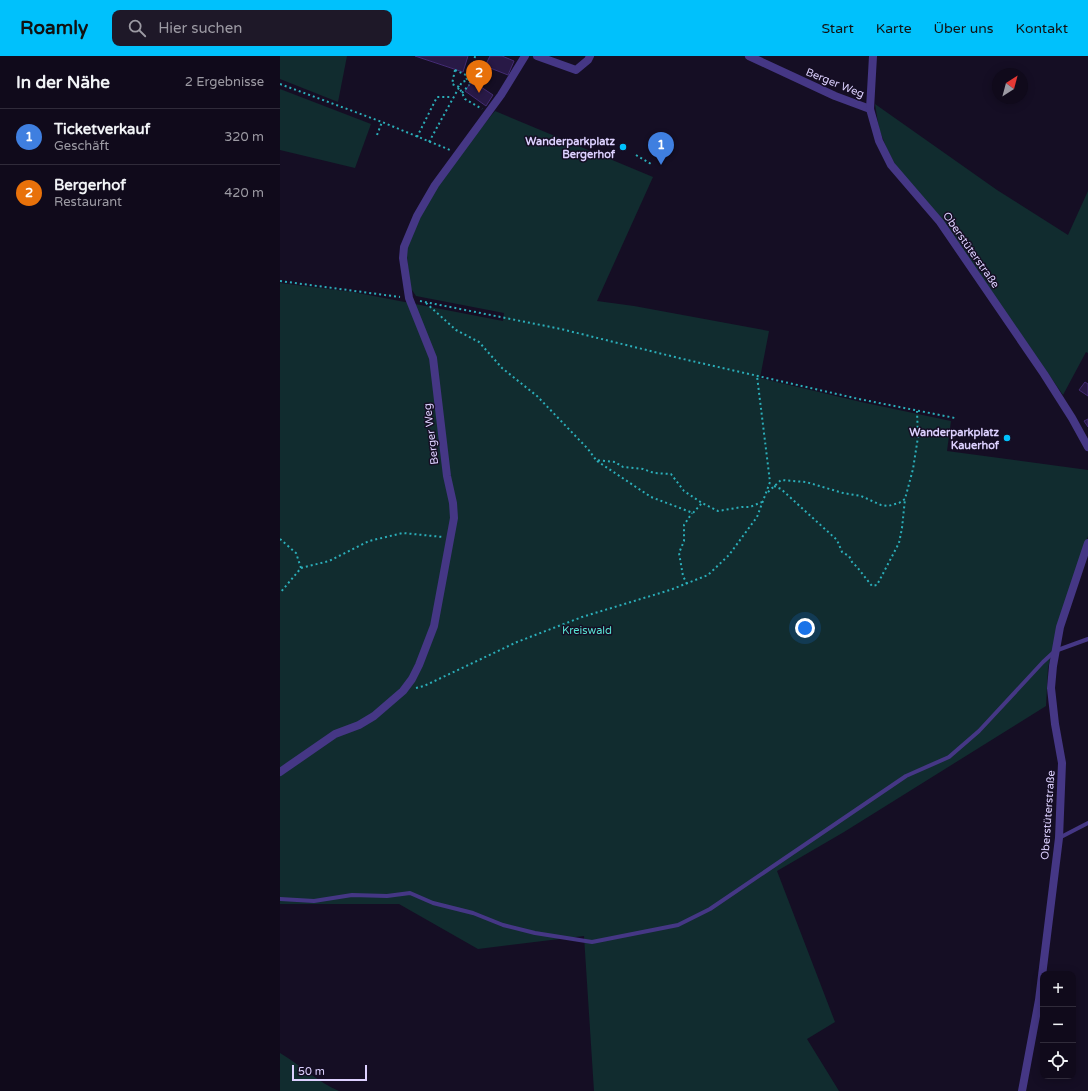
<!DOCTYPE html>
<html lang="de">
<head>
<meta charset="utf-8">
<style>
	:root { --surface:#100a1b; --page:#1e1828; --text:#f1f3f6; --muted:#9c9aa3; --line:#302b3a; --accent:#00c1fc }
	body { margin:0; font-family:"Varela Round",sans-serif; background:var(--page); color:var(--text) }
	.controls { position:absolute; right:12px; bottom:12px; display:grid; overflow:hidden; border-radius:8px; box-shadow:0 2px 10px #0003 }
	.controls button { width:36px; height:36px; display:grid; place-items:center; padding:0; border:0; border-bottom:1px solid var(--line); background:var(--surface); color:var(--text); font:20px sans-serif }
	.compass { position:absolute; left:712px; top:12px; width:36px; height:36px; border-radius:50%; background:var(--surface); box-shadow:0 2px 10px #0003; rotate:36deg }
	.scale { position:absolute; left:12px; bottom:10px; width:75px; box-sizing:border-box; padding-left:4px; border:2px solid #ddd1ff; border-top:0; font-size:11px; line-height:14px; white-space:nowrap; color:#ddd1ff; -webkit-text-stroke:3px #150e24; paint-order:stroke }
	.you { position:absolute; left:525px; top:572px; width:14px; height:14px; margin:-10px; border:3px solid #fff; border-radius:50%; background:#1a73e8; box-shadow:0 0 0 6px #1a73e833 }
	.badge { display:grid; place-items:center; width:26px; height:26px; border-radius:50%; background:var(--accent); color:#fff; font-size:13px; font-weight:700 }
	.pin { position:absolute; translate:-50% -33px; filter:drop-shadow(0 1px 2px #0008) }
	.pin::after { content:''; position:absolute; top:21px; width:14px; height:12px; background:inherit; clip-path:polygon(0 0,100% 0,50% 100%) }
	.list { margin:0; padding:0; list-style:none }
	h2 { display:flex; justify-content:space-between; align-items:center; height:52px; margin:0; padding:0 16px; font-size:17px }
	h2 small { font-size:13px; font-weight:400; color:var(--muted) }
	.list li { display:grid; grid-template-columns:26px 1fr auto; gap:12px; align-items:center; box-sizing:border-box; height:56px; padding:0 16px; border-top:1px solid var(--line) }
	.list b { display:block; font-size:15px; white-space:nowrap }
	.list p { margin:0; font-size:13px; white-space:nowrap; color:var(--muted) }
	.list em { font-size:13px; font-style:normal; color:var(--muted) }
	.icon { flex:none; width:22px; height:22px; fill:none; stroke:currentColor; stroke-width:2; stroke-linecap:round; stroke-linejoin:round }
	.map { position:relative; flex:none; width:808px; height:1035px; overflow:hidden }
	header { display:flex; align-items:center; gap:24px; box-sizing:border-box; height:56px; padding:0 20px; background:var(--accent); color:#111 }
	header strong { font-size:19px }
	nav { display:flex; gap:22px; margin-inline-start:auto; font-size:14px }
	.search { width:280px; height:36px; background:var(--page); display:flex; align-items:center; gap:10px; box-sizing:border-box; padding:0 14px; border-radius:8px; color:var(--muted); font-size:15px }
	main { display:flex }
	aside { flex:1; background:var(--surface) }
	.map>svg:first-child { display:block }
	.green { fill:#112c2f }
	.building { fill:#281946; stroke:#432b73 }
	.lines { fill:none; stroke-linecap:round; stroke-linejoin:round }
	.path { stroke:#2baeb9; stroke-width:2; stroke-dasharray:2 3; stroke-linecap:butt }
	.lane { stroke:#453785; stroke-width:4 }
	.street { stroke:#453785; stroke-width:8 }
	.poi-dot { fill:#00c1fc; stroke:#150e24; stroke-width:1.5 }
	.labels { text-anchor:middle; dominant-baseline:central; stroke-width:3; stroke-linejoin:round; paint-order:stroke }
	.street-label { font-size:11px; fill:#ddd1ff; stroke:#150e24 }
	.poi-label { font-size:11px; font-weight:bold; fill:#ddd1ff; stroke:#150e24; text-anchor:end }
	.park-label { font-size:11px; fill:#59e3d3; stroke:#150e24 }
</style>
</head>
<body>
<header>
<strong>Roamly</strong>
<div class="search"><svg class="icon" aria-label="search" viewBox="0 0 24 24"><circle cx="10" cy="10" r="6"/><path d="M15 15l6 6"/></svg>Hier suchen</div>
<nav><a>Start</a><a>Karte</a><a>Über uns</a><a>Kontakt</a></nav>
</header>
<main>
<aside>
<h2>In der Nähe<small>2 Ergebnisse</small></h2>
<ul class="list">
<li><span class="badge" style="background:#3f7fe0">1</span><div><b>Ticketverkauf</b><p>Geschäft</p></div><em>320 m</em></li>
<li><span class="badge" style="background:#e8710a">2</span><div><b>Bergerhof</b><p>Restaurant</p></div><em>420 m</em></li>
</ul>
</aside>
<div class="map">
<svg width="808" height="1035" viewBox="0 0 808 1035">
	<rect width="100%" height="100%" fill="#150e24"/>
	<g class="green">
		<polygon points="0,0 67,0 58,46 0,23"/>
		<polygon points="0,33 91,68 75,112 0,94"/>
		<polygon points="595,48 717,134 788,179 808,135 808,297 806,296 783,339 671,177 617,112 607,93 599,73"/>
		<polygon points="215,55 373,121 317,245 354,250 489,275 480,322 581,346 671,365 667,395 808,414 808,480 775,583 768,612 766,650 564,776 497,815 555,966 527,983 559,1035 314,1035 304,880 198,893 119,848 0,848 0,227 73,236 223,265 224,257 136,240 130,231 126,191 151,139 197,77"/>
		<path d="M 0,997 C 19,1008 39,1027 59,1035 L 0,1035 Z"/>
	</g>
	<g class="building">
		<polygon points="135,0 188,0 183,16"/>
		<polygon points="210,0 222,0 234,5 228,19 205,10"/>
		<polygon points="192,25 213,39 206,50 185,35"/>
		<polygon points="805,326 808,328 808,340 799,334"/>
		<polygon points="808,363 808,371 804,365"/>
	</g>
	<g class="lines">
		<g class="path">
			<polyline points="175,14 172,28 179,31 185,43 202,53"/>
			<polyline points="175,14 186,19 187,24 190,26 189,29"/>
			<polyline points="0,28 102,66 170,94"/>
			<polyline points="182,37 189,29"/>
			<polyline points="97,79 102,66"/>
			<polyline points="137,81 157,41 172,41"/>
			<polyline points="149,86 182,26 192,23 195,0"/>
			<polyline points="356,99 371,108"/>
			<polyline points="0,225 120,241"/>
			<polyline points="140,245 281,273 403,303 579,343 675,362"/>
			<polyline points="146,247 176,274 199,286 222,312 257,340 308,393 316,404 335,406 343,411 363,413 374,417 391,418 404,435 422,447 438,455 462,451 470,451 482,446"/>
			<polyline points="317,405 371,441 413,457 422,447"/>
			<polyline points="494,430 501,433 557,484 562,496 569,500 572,506 577,511 592,530 597,529 619,487 622,472 625,443"/>
			<polyline points="488,436 501,424 526,426 563,437 581,440 601,449 608,450 619,447 625,443 633,413 638,381 637,355"/>
			<polyline points="0,483 16,497 21,512 0,537"/>
			<polyline points="21,512 49,505 89,485 123,477 163,481"/>
			<polyline points="407,528 403,520 399,497 404,485 404,469 412,457"/>
			<polyline points="136,632 144,630 237,586 302,561 390,534 428,519 449,499 477,461 490,426 477,320"/>
		</g>
		<g class="lane">
			<polyline points="779,782 808,767"/>
			<polyline points="0,843 34,845 72,839 107,840 130,837 153,847 193,857 223,869 255,877 312,886 398,869 430,853 626,720 669,701 699,675 763,606 775,595 808,583"/>
		</g>
		<g class="street">
			<polyline points="257,0 296,14 308,4 310,0"/>
			<polyline points="469,0 555,40 590,53"/>
			<polyline points="593,0 590,53 599,85 611,109 660,166 764,318 792,362 808,391"/>
			<polyline points="0,716 55,678 79,669 94,660 123,635 132,623 139,609 154,570 174,462 173,447 167,420 153,302 129,242 123,202 124,191 137,160 155,129 221,39 245,0"/>
			<polyline points="742,1035 759,944 779,782 782,707 775,668 771,632 773,610 780,571 808,487"/>
		</g>
	</g>
	<g class="poi-dot">
		<circle cx="343" cy="91" r="4"/>
		<circle cx="727" cy="382" r="4"/>
	</g>
	<g class="labels">
		<g class="street-label">
			<text transform="translate(555 27) rotate(22)">Berger Weg</text>
			<text transform="translate(691 194) rotate(55)">Oberstüterstraße</text>
			<text transform="translate(151 378) rotate(-97)">Berger Weg</text>
			<text transform="translate(768 759) rotate(-86)">Oberstüterstraße</text>
		</g>
		<g class="poi-label">
			<text x="335" y="85">Wanderparkplatz<tspan x="335" dy="13">Bergerhof</tspan></text>
			<text x="719" y="376">Wanderparkplatz<tspan x="719" dy="13">Kauerhof</tspan></text>
		</g>
		<g class="park-label">
			<text x="307" y="574">Kreiswald</text>
		</g>
	</g>
</svg>
<div class="controls">
<button>+</button>
<button>−</button>
<button><svg class="icon" aria-label="locate" viewBox="0 0 24 24"><circle cx="12" cy="12" r="6"/><path d="M12 2v4M12 18v4M2 12h4M18 12h4"/></svg></button>
</div>
<svg class="compass" viewBox="-18 -18 36 36"><path d="M0-13l5 13h-10z" fill="#e53935"/><path d="M0 13l5-13h-10z" fill="#9c9aa3"/></svg>
<div class="scale">50 m</div>
<div class="you"></div>
<div class="pin badge" style="left:381px;top:109px;background:#3f7fe0">1</div>
<div class="pin badge" style="left:199px;top:37px;background:#e8710a">2</div>
</div>
</main>
</body>
</html>
